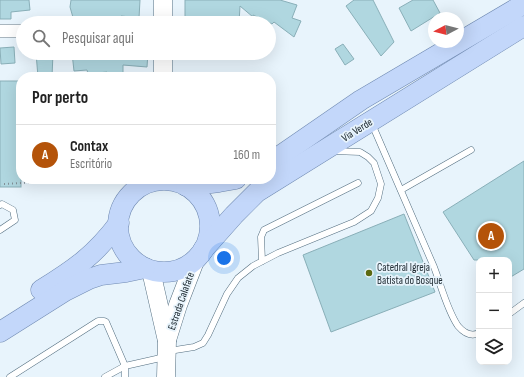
<!DOCTYPE html>
<html lang="pt">
<head>
<meta charset="utf-8">
<style>
	:root { --surface:#fff; --page:#f6f6f6; --text:#222; --muted:#767676; --line:#e0e0e0; --accent:#b45309 }
	body { margin:0; font-family:"Sofia Sans Condensed",sans-serif; background:var(--page); color:var(--text) }
	.controls { position:absolute; right:12px; bottom:12px; display:grid; overflow:hidden; border-radius:8px; box-shadow:0 4px 16px #0002 }
	.controls button { width:36px; height:36px; display:grid; place-items:center; padding:0; border:0; border-bottom:1px solid var(--line); background:var(--surface); color:var(--text); font:20px sans-serif }
	.compass { position:absolute; left:428px; top:12px; width:36px; height:36px; border-radius:50%; background:var(--surface); box-shadow:0 4px 16px #0002; rotate:263deg }
	.you { position:absolute; left:224px; top:258px; width:14px; height:14px; margin:-10px; border:3px solid #fff; border-radius:50%; background:#1a73e8; box-shadow:0 0 0 6px #1a73e833 }
	.badge { display:grid; place-items:center; width:26px; height:26px; border-radius:50%; background:var(--accent); color:#fff; font-size:13px; font-weight:700 }
	.pin { position:absolute; translate:-50% -50%; border:2px solid #fff; box-shadow:0 1px 4px #0006 }
	.list { margin:0; padding:0; list-style:none }
	h2 { display:flex; justify-content:space-between; align-items:center; height:52px; margin:0; padding:0 16px; font-size:17px }
	h2 small { font-size:13px; font-weight:400; color:var(--muted) }
	.list li { display:grid; grid-template-columns:26px 1fr auto; gap:12px; align-items:center; box-sizing:border-box; height:60px; padding:0 16px; border-top:1px solid var(--line) }
	.list b { display:block; font-size:15px; white-space:nowrap }
	.list p { margin:0; font-size:13px; white-space:nowrap; color:var(--muted) }
	.list em { font-size:13px; font-style:normal; color:var(--muted) }
	.icon { flex:none; width:22px; height:22px; fill:none; stroke:currentColor; stroke-width:2; stroke-linecap:round; stroke-linejoin:round }
	.map { position:relative; flex:none; width:524px; height:377px; overflow:hidden }
	.search { position:absolute; background:var(--surface); box-shadow:0 4px 16px #0002; left:16px; top:16px; width:260px; height:44px; display:flex; align-items:center; gap:10px; box-sizing:border-box; padding:0 14px; border-radius:22px; color:var(--muted); font-size:15px }
	.panel { position:absolute; background:var(--surface); box-shadow:0 4px 16px #0002; left:16px; top:72px; width:260px; height:112px; border-radius:16px }
	.map>svg:first-child { display:block }
	.building { fill:#b0d7e0; stroke:#89afb8 }
	.lines { fill:none; stroke-linecap:round; stroke-linejoin:round }
	.lane-casing { stroke:#526d7f; stroke-width:7 }
	.street-casing { stroke:#526d7f; stroke-width:14 }
	.secondary-casing { stroke:#526d7f; stroke-width:19 }
	.primary-casing { stroke:#708ab2; stroke-width:21 }
	.path { stroke:#828e95; stroke-width:2; stroke-dasharray:1 3; stroke-linecap:butt }
	.lane { stroke:#fff; stroke-width:6 }
	.street { stroke:#fff; stroke-width:13 }
	.secondary { stroke:#fff; stroke-width:18 }
	.primary { stroke:#c3d7fa; stroke-width:20 }
	.poi-dot { fill:#5b6911; stroke:#e8f4fc; stroke-width:1.5 }
	.labels { text-anchor:middle; dominant-baseline:central; stroke-width:3.5; stroke-linejoin:round; paint-order:stroke }
	.street-label { font-size:11px; fill:#202c33; stroke:#e8f4fc }
	.poi-label { font-size:11px; fill:#202c33; stroke:#e8f4fc; text-anchor:start }
</style>
</head>
<body>
<div class="map">
<svg width="524" height="377" viewBox="0 0 524 377">
	<rect width="100%" height="100%" fill="#e8f4fc"/>
	<g class="building">
		<polygon points="0,0 29,0 30,10 11,12 11,19 0,19"/>
		<polygon points="71,0 140,0 139,18 121,16 120,23 103,23 103,18 74,21 70,7"/>
		<polygon points="185,0 280,0 297,5 292,18 301,21 294,37 274,22 272,24 253,15 253,17 240,6 239,23 185,23"/>
		<polygon points="354,0 373,0 394,42 381,56 346,6"/>
		<polygon points="413,0 433,0 440,13 411,31 399,8"/>
		<polygon points="343,44 354,59 345,65 335,49"/>
		<polygon points="14,47 15,63 1,64 0,48"/>
		<polygon points="36,53 53,53 52,77 38,77"/>
		<polygon points="72,53 148,53 147,67 123,65 123,74 107,74 107,72 88,74 87,70 74,71"/>
		<rect x="0" y="81" width="21" height="106"/>
		<polygon points="524,161 524,269 509,278 509,260 474,260 443,212"/>
		<polygon points="404,214 435,292 331,332 303,255"/>
	</g>
	<g class="lines">
		<g class="lane-casing">
			<g id="lane">
				<path d="M 372,124 C 393,172 413,219 434,267 C 441,285 447,310 458,326 C 464,333 471,337 479,333"/>
				<polyline points="401,190 471,150"/>
				<polyline points="0,205 2,204 13,210 15,220 0,230"/>
				<polyline points="262,261 261,237 264,230 358,183"/>
				<polyline points="509,314 524,303"/>
				<polyline points="169,351 194,347 203,343 208,335 227,294 238,278 253,266 278,253 354,222 371,211 378,198 381,184 374,163 368,157 360,152 333,151"/>
				<polyline points="10,377 98,321 104,321 106,322 125,366 105,377"/>
				<polyline points="125,377 125,366 165,357"/>
			</g>
		</g>
		<g class="street-casing">
			<polyline id="street" points="0,31 23,31"/>
		</g>
		<g class="secondary-casing">
			<g id="secondary">
				<polyline points="163,23 163,0"/>
				<polyline points="163,77 163,53"/>
				<polyline points="139,188 142,179"/>
				<polyline points="151,271 167,341 166,377"/>
				<polyline points="167,340 178,305 195,261"/>
			</g>
		</g>
		<g class="primary-casing">
			<g id="primary">
				<polyline points="271,162 361,100 524,4"/>
				<circle cx="164" cy="226" r="46"/>
				<polyline points="186,186 219,182 236,179"/>
				<polyline points="203,250 234,215 257,192 524,26"/>
				<path d="M 41,290 C 75,269 95,255 119,223"/>
				<polyline points="0,332 65,291 89,279 101,275 126,272 145,268"/>
			</g>
		</g>
		<polyline class="path" points="4,184 82,179"/>
		<use href="#lane" class="lane"/>
		<use href="#street" class="street"/>
		<use href="#secondary" class="secondary"/>
		<use href="#primary" class="primary"/>
	</g>
	<circle class="poi-dot" cx="369" cy="273" r="4"/>
	<g class="labels">
		<g class="street-label">
			<text transform="translate(357 130) rotate(-32)">Via Verde</text>
			<text transform="translate(181 301) rotate(-71)">Estrada Calafate</text>
		</g>
		<g class="poi-label">
			<text x="377" y="267">Catedral Igreja<tspan x="377" dy="13">Batista do Bosque</tspan></text>
		</g>
	</g>
</svg>
<div class="controls">
<button>+</button>
<button>−</button>
<button><svg class="icon" aria-label="layers" viewBox="0 0 24 24"><path d="M12 4l9 5-9 5-9-5zM3 14l9 5 9-5"/></svg></button>
</div>
<svg class="compass" viewBox="-18 -18 36 36"><path d="M0-13l5 13h-10z" fill="#e53935"/><path d="M0 13l5-13h-10z" fill="#767676"/></svg>
<div class="you"></div>
<div class="pin badge" style="left:491px;top:236px">A</div>
<div class="search"><svg class="icon" aria-label="search" viewBox="0 0 24 24"><circle cx="10" cy="10" r="6"/><path d="M15 15l6 6"/></svg>Pesquisar aqui</div>
<section class="panel">
<h2>Por perto<small></small></h2>
<ul class="list">
<li><span class="badge">A</span><div><b>Contax</b><p>Escritório</p></div><em>160 m</em></li>
</ul>
</section>
</div>
</body>
</html>
